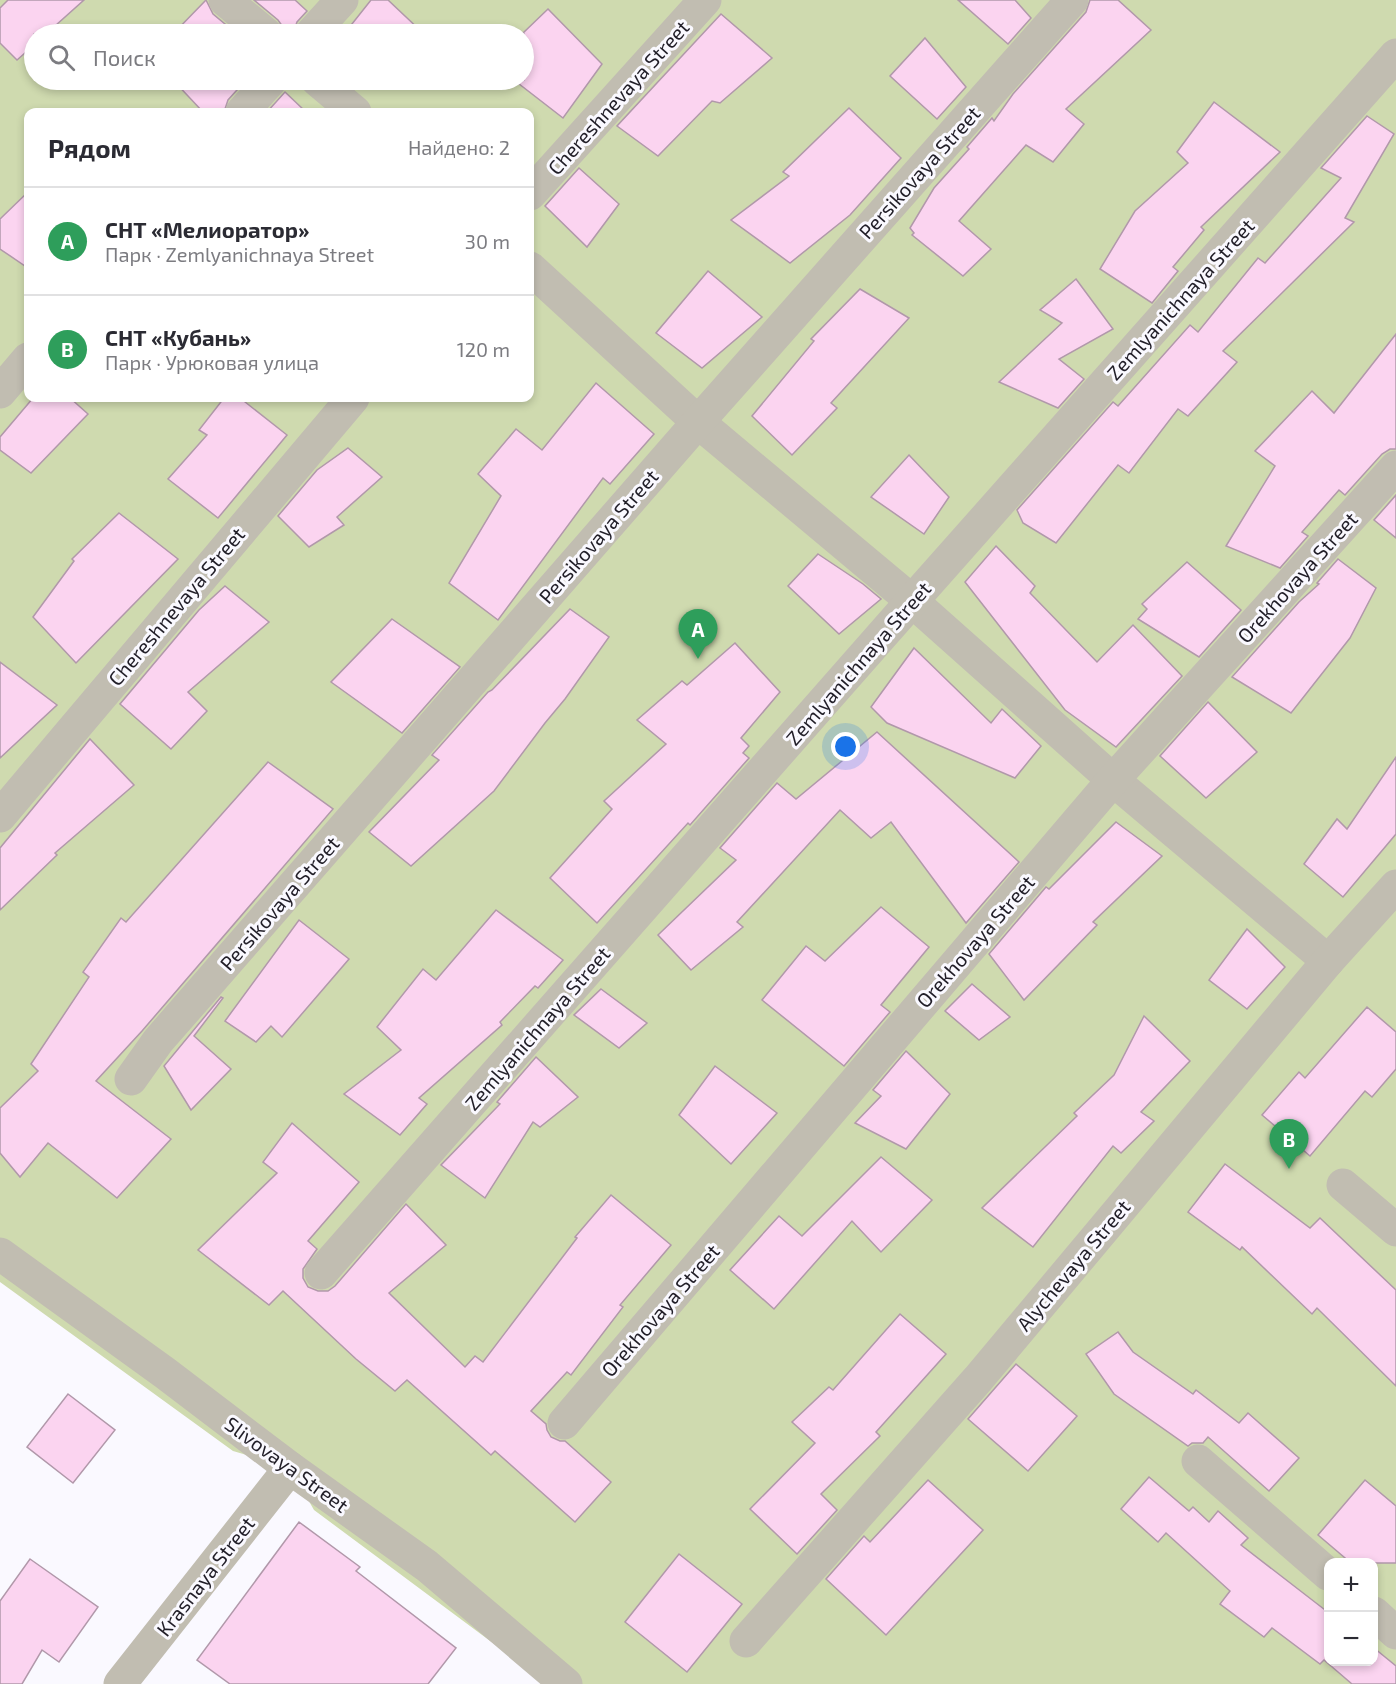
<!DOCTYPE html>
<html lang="ru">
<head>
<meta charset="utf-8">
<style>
	:root { --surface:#fff; --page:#f2f2f3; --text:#2b2b33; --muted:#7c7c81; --line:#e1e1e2; --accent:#ea580c }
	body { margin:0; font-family:"Exo 2",sans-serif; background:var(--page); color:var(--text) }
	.controls { position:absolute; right:18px; bottom:18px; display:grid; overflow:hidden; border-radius:12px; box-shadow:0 3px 9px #0003 }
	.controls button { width:54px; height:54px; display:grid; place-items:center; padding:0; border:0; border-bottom:2px solid var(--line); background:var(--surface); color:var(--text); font:30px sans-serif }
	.you { position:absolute; left:846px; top:747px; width:21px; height:21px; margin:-15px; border:4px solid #fff; border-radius:50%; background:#1a73e8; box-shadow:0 0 0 9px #1a73e833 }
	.badge { display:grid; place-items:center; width:39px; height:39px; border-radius:50%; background:var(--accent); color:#fff; font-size:20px; font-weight:700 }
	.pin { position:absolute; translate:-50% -50px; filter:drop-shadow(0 2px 3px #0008) }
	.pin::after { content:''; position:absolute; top:32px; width:21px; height:18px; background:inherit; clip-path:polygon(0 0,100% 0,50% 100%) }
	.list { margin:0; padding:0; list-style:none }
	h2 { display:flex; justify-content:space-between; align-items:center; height:78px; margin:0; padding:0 24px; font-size:26px }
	h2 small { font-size:20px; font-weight:400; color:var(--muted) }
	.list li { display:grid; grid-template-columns:39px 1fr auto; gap:18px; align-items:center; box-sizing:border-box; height:108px; padding:0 24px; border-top:2px solid var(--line) }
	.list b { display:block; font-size:22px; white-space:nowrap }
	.list p { margin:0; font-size:20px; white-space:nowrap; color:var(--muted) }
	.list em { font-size:20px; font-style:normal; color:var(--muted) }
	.icon { flex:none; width:33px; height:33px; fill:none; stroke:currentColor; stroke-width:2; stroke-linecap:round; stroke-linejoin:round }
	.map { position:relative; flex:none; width:1396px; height:1684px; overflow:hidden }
	.search { position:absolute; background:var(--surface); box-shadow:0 3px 9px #0003; left:24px; top:24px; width:510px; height:66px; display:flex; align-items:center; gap:15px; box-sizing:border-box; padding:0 21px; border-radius:33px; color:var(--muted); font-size:22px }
	.panel { position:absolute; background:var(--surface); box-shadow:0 3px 9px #0003; left:24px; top:108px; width:510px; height:294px; border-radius:12px }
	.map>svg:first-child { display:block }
	.green { fill:#cfdaaf; fill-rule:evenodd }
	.building { fill:#fbd4f0; stroke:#b198aa; stroke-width:1.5 }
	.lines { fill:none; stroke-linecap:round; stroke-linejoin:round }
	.minor { stroke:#c1bdb1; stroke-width:33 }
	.labels { text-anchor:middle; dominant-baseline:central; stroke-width:6; stroke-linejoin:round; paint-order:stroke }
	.street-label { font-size:20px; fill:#211e28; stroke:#faf9ff }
</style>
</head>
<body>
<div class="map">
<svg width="1396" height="1684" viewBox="0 0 1396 1684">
	<rect width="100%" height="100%" fill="#faf9ff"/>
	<path class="green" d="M 0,0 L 1396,0 L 1396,1684 L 548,1684 L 314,1510 L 290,1468 L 233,1451 L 0,1282 ZM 34,34 L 524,34 L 524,80 L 34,80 ZM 28,112 L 530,112 L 530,398 L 28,398 ZM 1328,1562 L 1374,1562 L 1374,1662 L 1328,1662 Z"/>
	<g class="building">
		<polygon points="8,0 84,0 46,34 34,34 34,45 17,60 0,43 0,8"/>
		<polygon points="206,0 213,14 237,34 173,34"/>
		<polygon points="254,0 295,0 307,11 297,22 293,34 284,34 283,27 278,20"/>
		<polygon points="371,0 388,0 424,34 344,34"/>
		<polygon points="958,0 1015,0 1031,18 1008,44"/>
		<polygon points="1090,0 1118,0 1151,30 1066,109 1084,124 1053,162 1026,145 959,221 991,249 963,276 912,235 914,233 910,228 934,188 969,149 967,147 992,118 994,121 1013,94 1086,12"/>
		<polygon points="548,9 602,64 563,118 514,80 524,80 524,34 522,34"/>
		<polygon points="721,14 772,58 720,103 712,101 658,156 617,126"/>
		<polygon points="925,38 966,87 937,119 890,76"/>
		<polygon points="173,80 246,80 228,100 224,112 203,112"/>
		<polygon points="285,92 306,112 267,112"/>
		<polygon points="1214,102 1280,152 1201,227 1204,230 1173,267 1178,271 1152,303 1100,269 1135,211 1188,163 1177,152"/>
		<polygon points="849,108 901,158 850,215 790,263 731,220 789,176 783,172"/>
		<polygon points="1367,116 1394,134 1345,218 1354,222 1223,351 1237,362 1188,416 1178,409 1129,473 1118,465 1056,543 1023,523 1017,510 1113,402 1118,406 1190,325 1198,332 1258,258 1265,263 1341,178 1321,168"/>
		<polygon points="579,168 619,204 587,247 545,206"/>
		<polygon points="28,192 28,268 0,249 0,219"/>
		<polygon points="708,271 762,317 702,368 656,333"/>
		<polygon points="1076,279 1113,329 1059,359 1084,379 1058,408 999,382 1062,323 1040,310"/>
		<polygon points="860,289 909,318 831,403 837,408 792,455 752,416 814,341 811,339"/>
		<polygon points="1396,334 1396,449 1390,449 1382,454 1345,495 1339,490 1302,532 1308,536 1280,568 1226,546 1275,466 1255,451 1312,391 1334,413"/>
		<polygon points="596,383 654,434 610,484 603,478 498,620 449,583 501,496 478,474 516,429 542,450"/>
		<polygon points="33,398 70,398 88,414 31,473 0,450 0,437"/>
		<polygon points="224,398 240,398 287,435 218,518 168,479 207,435 199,430"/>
		<polygon points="348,448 382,477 337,517 344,525 309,547 278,516 317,470"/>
		<polygon points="909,455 949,497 924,534 871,497"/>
		<polygon points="1396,495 1396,538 1374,520"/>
		<polygon points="119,513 178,559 76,663 33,617 74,561 72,559"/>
		<polygon points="996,546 1035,586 1030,593 1097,662 1133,625 1182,676 1116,747 1065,710 965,582"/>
		<polygon points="818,554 863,584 881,599 839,634 788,586"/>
		<polygon points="1338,559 1376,588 1350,638 1291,713 1232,677 1299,602 1319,584 1317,583"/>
		<polygon points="1187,562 1241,610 1199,657 1138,619 1147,609 1142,604"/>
		<polygon points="225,586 269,622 188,692 207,711 171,749 120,704 199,610"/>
		<polygon points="570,609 609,637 565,699 545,723 494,791 411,866 369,832 439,760 432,755 488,692 492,690"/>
		<polygon points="392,619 460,667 402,733 331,682"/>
		<polygon points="735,643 780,692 741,738 749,746 743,753 749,758 690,825 688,823 597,923 550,878 612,809 604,801 666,744 637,720 682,681 687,685"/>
		<polygon points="914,648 991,723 1002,709 1041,746 1015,778 887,723 871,707"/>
		<polygon points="0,662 57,705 0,758"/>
		<polygon points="1208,702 1257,752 1206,798 1160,756"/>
		<polygon points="877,732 1019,862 966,923 891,822 871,838 840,810 737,922 743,927 691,970 658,935 736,860 720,848 777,783 796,799"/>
		<polygon points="90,739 134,785 55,853 57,855 0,910 0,848"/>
		<polygon points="1396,757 1396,834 1343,897 1304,864 1337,819 1347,829"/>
		<polygon points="268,762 333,809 142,1031 96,1081 171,1139 117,1198 48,1143 20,1177 0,1153 0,1108 38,1071 31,1064 89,977 83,972 121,918 126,922"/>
		<polygon points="1116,822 1162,856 1093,922 1097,925 1024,1000 989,954 1046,887 1049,889"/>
		<polygon points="881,907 929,947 881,1005 890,1012 844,1066 762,1000 806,946 825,961"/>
		<polygon points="496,910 563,960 538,988 535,986 500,1022 502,1025 419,1098 427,1104 400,1135 344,1094 401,1050 377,1027 423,969 436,980"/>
		<polygon points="299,920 349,959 282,1037 271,1026 256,1042 225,1021"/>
		<polygon points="1247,929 1285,967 1247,1009 1209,980"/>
		<polygon points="972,984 1010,1017 979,1040 945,1011"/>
		<polygon points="601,989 647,1023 619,1048 574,1015"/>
		<polygon points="221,997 223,998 194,1036 231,1069 191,1110 164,1066"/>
		<polygon points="1367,1007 1396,1032 1396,1069 1372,1097 1365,1091 1310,1156 1262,1115 1299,1072 1305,1078"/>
		<polygon points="1144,1016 1190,1061 1141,1112 1154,1121 1121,1153 1113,1146 1033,1247 982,1208 1077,1116 1074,1113 1114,1075"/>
		<polygon points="906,1051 950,1094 906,1149 855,1123 881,1096 873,1090"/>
		<polygon points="536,1057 578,1097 540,1127 533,1122 485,1198 441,1165 500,1104 497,1102"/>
		<polygon points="715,1066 777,1113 731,1164 679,1115"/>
		<polygon points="292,1123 359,1182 308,1241 317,1249 303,1269 303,1278 308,1287 318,1291 328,1291 335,1286 406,1204 446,1245 389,1293 465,1367 475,1356 483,1362 577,1238 575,1237 611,1195 671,1245 620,1305 623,1307 571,1375 567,1372 531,1411 546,1424 547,1430 551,1437 560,1441 565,1441 611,1482 575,1522 495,1451 491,1455 407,1380 395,1391 356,1359 283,1291 269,1305 198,1250 277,1173 263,1162"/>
		<polygon points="881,1157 932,1200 881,1252 852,1221 774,1309 730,1270 779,1216 802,1236"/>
		<polygon points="1225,1164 1310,1228 1320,1218 1396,1290 1396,1386 1317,1308 1312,1314 1242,1247 1240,1250 1188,1212"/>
		<polygon points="900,1314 946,1354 876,1432 880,1436 821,1494 837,1510 797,1554 750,1509 815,1443 792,1422 829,1387 833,1390"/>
		<polygon points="1118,1332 1133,1352 1193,1394 1196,1390 1239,1423 1248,1413 1299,1458 1269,1491 1208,1437 1203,1443 1192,1443 1188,1446 1114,1394 1086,1354"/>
		<polygon points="1016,1364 1077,1416 1028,1471 968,1419"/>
		<polygon points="68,1394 115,1430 73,1483 27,1447"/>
		<polygon points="1149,1477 1189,1511 1193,1507 1209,1522 1218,1511 1248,1538 1241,1545 1329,1613 1329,1662 1374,1662 1374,1648 1396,1666 1396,1684 1352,1684 1324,1660 1320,1664 1272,1628 1264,1637 1220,1604 1230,1591 1166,1533 1158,1542 1121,1509"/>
		<polygon points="928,1480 983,1530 886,1635 826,1579 864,1536 870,1542"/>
		<polygon points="1365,1480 1396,1506 1396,1563 1351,1563 1318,1535"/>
		<polygon points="299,1522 360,1567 356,1571 456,1648 428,1684 230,1684 197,1660"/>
		<polygon points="679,1554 742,1604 687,1672 625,1622"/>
		<polygon points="30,1559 98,1607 59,1662 42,1650 22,1684 0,1684 0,1601"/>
	</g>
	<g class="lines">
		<g class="minor">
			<polyline points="225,0 266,34"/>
			<polyline points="311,34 342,0"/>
			<polyline points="317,80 355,112"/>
			<polyline points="242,112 271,80"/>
			<polyline points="530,194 705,0"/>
			<polyline points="530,268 698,422 912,601 1113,780 1328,961"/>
			<polyline points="0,392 28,359"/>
			<polyline points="0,816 353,398"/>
			<polyline points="131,1079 158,1041 698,422 1072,0"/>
			<polyline points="1343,1185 1396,1230"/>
			<polyline points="0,1254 165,1373 290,1468 427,1566 566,1684"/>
			<polyline points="321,1273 912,601 1396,55"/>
			<polyline points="564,1423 1113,780 1396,467"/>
			<polyline points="1198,1461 1328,1574"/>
			<polyline points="1374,1613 1396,1633"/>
			<polyline points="746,1641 978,1379 1328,961 1396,886"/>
			<polyline points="120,1684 290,1468"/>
		</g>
	</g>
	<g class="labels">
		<g class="street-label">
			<text transform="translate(618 97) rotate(-48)">Chereshnevaya Street</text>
			<text transform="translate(919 172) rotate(-48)">Persikovaya Street</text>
			<text transform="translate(1180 299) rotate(-48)">Zemlyanichnaya Street</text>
			<text transform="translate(598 536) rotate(-49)">Persikovaya Street</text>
			<text transform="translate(1297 577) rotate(-48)">Orekhovaya Street</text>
			<text transform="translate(176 606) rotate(-50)">Chereshnevaya Street</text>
			<text transform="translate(858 663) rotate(-49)">Zemlyanichnaya Street</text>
			<text transform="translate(279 903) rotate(-49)">Persikovaya Street</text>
			<text transform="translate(975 941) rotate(-49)">Orekhovaya Street</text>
			<text transform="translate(537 1028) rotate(-49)">Zemlyanichnaya Street</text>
			<text transform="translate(1073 1265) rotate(-50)">Alychevaya Street</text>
			<text transform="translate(660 1310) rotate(-49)">Orekhovaya Street</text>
			<text transform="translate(287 1464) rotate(36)">Slivovaya Street</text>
			<text transform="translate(205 1576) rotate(-52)">Krasnaya Street</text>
		</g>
	</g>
</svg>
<div class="controls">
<button>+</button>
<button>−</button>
</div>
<div class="you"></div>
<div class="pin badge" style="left:698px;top:659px;background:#2e9e5b">A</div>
<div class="pin badge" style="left:1289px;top:1169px;background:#2e9e5b">B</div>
<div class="search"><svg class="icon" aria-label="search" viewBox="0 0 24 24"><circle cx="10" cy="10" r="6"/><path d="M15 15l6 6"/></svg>Поиск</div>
<section class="panel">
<h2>Рядом<small>Найдено: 2</small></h2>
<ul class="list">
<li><span class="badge" style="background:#2e9e5b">A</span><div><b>СНТ «Мелиоратор»</b><p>Парк · Zemlyanichnaya Street</p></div><em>30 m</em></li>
<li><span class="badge" style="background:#2e9e5b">B</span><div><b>СНТ «Кубань»</b><p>Парк · Урюковая улица</p></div><em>120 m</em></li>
</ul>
</section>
</div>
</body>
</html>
